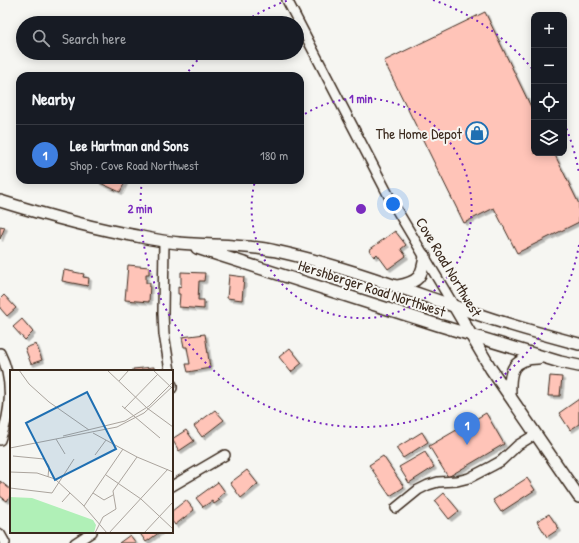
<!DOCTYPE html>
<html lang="en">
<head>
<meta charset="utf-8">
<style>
	:root { --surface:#171b24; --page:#242831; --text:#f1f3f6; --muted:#9ea1a6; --line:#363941; --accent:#b45309 }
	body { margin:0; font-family:"Patrick Hand",sans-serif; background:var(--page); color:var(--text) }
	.controls { position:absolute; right:12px; top:12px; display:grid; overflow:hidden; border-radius:8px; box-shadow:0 2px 10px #0003 }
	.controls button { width:36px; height:36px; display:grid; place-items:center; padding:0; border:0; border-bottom:1px solid var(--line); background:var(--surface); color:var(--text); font:20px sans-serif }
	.you { position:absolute; left:393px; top:204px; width:14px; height:14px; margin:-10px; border:3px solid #fff; border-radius:50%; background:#1a73e8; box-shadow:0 0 0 6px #1a73e833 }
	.badge { display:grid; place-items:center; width:26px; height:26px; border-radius:50%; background:var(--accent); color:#fff; font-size:13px; font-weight:700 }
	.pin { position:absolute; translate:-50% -33px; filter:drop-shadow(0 1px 2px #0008) }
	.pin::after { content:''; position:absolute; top:21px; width:14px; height:12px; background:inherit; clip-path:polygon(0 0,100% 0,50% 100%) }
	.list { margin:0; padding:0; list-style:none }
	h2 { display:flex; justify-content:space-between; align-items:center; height:52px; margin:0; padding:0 16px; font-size:17px }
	h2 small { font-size:13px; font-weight:400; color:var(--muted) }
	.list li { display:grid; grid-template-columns:26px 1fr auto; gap:12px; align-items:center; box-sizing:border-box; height:60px; padding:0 16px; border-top:1px solid var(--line) }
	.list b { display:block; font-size:15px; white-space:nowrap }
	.list p { margin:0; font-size:13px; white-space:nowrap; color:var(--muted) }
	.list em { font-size:13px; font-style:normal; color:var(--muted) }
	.icon { flex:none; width:22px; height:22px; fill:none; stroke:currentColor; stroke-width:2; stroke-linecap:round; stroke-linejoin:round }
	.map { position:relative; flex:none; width:579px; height:543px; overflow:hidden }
	.search { position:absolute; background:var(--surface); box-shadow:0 2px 10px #0003; left:16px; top:16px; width:288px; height:44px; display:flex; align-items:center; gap:10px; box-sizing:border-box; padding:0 14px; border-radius:22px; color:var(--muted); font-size:15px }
	.panel { position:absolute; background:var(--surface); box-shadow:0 2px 10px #0003; left:16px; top:72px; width:288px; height:112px; border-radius:12px }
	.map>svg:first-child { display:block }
	.building { fill:#ffc4b8; stroke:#3b2a1e; filter:url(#shadow) }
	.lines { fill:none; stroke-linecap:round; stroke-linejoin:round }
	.minor-casing { stroke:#3b2a1e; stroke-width:12 }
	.major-casing { stroke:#3b2a1e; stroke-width:14 }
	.minor { stroke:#f6f6f2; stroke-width:9 }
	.major { stroke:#f6f6f2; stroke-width:11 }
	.ring { fill:none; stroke:#7b2cbf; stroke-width:2; stroke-dasharray:2 4 }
	.labels { text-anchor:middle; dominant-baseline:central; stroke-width:4; stroke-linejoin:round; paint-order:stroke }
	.poi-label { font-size:15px; fill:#3b2a1e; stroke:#f6f6f2; text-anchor:end }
	.street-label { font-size:15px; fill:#3b2a1e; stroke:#f6f6f2 }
	.inset-road { fill:none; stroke:#aba49d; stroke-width:1 }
	.view { fill:#1f6fb2; fill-opacity:0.15; stroke:#1f6fb2; stroke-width:2 }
	.inset-edge { fill:none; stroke:#3b2a1e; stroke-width:2 }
	.centre { fill:#7b2cbf; stroke:#f6f6f2; stroke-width:2 }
	.ring-label { font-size:12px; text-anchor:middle; font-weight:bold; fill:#7b2cbf; stroke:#f6f6f2; stroke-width:4; stroke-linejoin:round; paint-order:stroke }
</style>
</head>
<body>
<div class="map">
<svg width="579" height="543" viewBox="0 0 579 543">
	<defs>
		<filter id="shadow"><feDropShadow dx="2.5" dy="2.5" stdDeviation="0" flood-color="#0004"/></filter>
	</defs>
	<rect width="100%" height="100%" fill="#f6f6f2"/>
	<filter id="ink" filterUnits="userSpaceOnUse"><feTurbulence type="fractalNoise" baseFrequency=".025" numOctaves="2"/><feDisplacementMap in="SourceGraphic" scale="8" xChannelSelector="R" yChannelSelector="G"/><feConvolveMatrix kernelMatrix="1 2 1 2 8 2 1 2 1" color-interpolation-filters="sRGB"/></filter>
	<g filter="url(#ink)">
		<g class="building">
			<polygon points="485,12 534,113 534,153 554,153 579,204 579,222 517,253 494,208 464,223 384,61"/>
			<polygon points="99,180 126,180 120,192 98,182"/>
			<polygon points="0,226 5,227 0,239"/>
			<polygon points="395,231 406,245 401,249 406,256 388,269 377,254 374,257 369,250"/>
			<polygon points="128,265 149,267 149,274 146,274 146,283 150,283 149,302 125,300"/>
			<polygon points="64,270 84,274 83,277 89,278 88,286 62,281"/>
			<polygon points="181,272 205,273 204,281 199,281 198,300 204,300 204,309 179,307 180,294 178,294 178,286 181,287"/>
			<polygon points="229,275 244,277 242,300 227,298"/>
			<polygon points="4,295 16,308 7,316 0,308 0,299"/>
			<polygon points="22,319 33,332 25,340 13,327"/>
			<polygon points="205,334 210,368 188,372 186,364 190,364 187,347 184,347 182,337"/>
			<polygon points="36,344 42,360 31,364 25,348"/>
			<polygon points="290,348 302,363 291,372 279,357"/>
			<polygon points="154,367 154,371 133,371 133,369"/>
			<polygon points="550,376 562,377 560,396 548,396"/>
			<polygon points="579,399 579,424 570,430 559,413"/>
			<polygon points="215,410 224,420 202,437 194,426"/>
			<polygon points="486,413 504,444 448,477 429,446"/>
			<polygon points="186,430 194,441 179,451 172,439"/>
			<polygon points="422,432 428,442 403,458 396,448"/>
			<polygon points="425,452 434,467 409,483 399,467"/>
			<polygon points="383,456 404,487 390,496 369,465"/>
			<polygon points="247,470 258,484 241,498 230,483"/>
			<polygon points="527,478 535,490 501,512 493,500"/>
			<polygon points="0,481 11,490 11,495 7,501 0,496"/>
			<polygon points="218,482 225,492 218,498 220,500 214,504 212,501 203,507 196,498"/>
			<polygon points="444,493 459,511 449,519 435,501"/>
			<polygon points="186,500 194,510 175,525 172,521 172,511"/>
			<polygon points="549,514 559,529 547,537 537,521"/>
			<polygon points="139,532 160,532 146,542"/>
			<polygon points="130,535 136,543 119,543"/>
		</g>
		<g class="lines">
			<g class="minor-casing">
				<g id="minor">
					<polyline points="287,0 392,202 454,306"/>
					<polyline points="164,241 163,313 164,334 170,371"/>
					<path d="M 0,353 C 14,380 11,413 0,440"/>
					<polyline points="172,385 172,388"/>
					<polyline points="172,486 225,455"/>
					<polyline points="396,508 418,490 428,485 438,482 457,481 469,478 492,466 501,461 518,445 536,434"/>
					<polyline points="0,534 5,543"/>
					<polyline points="75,543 92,532"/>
				</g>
			</g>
			<g class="major-casing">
				<g id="major">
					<path d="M 0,201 C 45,215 90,228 137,236 C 151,239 165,242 179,243 C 211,246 244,244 276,251 C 345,266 411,292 477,314 C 511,326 545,335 579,344"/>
					<polyline points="197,248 438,325 560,362 579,366"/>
					<path d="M 398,286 C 419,282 422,277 425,256"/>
					<polyline points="454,306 491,369 579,497"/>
					<path d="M 510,396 C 509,373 511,358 538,358"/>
				</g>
			</g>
			<use href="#minor" class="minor"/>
			<use href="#major" class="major"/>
		</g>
	</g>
	<g class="ring">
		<path d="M300 117A110 110 0 1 1 255 181"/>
		<path d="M579 245A221 221 0 0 1 142 180M185 76A221 221 0 0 1 203 54M242 23A221 221 0 0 1 289 0M433 0A221 221 0 0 1 534 71M564 123A221 221 0 0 1 579 173"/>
	</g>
	<defs>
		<g id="shop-ring" transform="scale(1.15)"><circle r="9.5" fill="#f6f6f2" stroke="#1f6fb2" stroke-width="1.5"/><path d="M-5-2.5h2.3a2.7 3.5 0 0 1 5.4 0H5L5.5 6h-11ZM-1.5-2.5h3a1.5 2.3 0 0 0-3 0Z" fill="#1f6fb2"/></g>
	</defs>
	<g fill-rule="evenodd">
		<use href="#shop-ring" x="477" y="133"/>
	</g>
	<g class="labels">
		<g class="poi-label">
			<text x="462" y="133">The Home Depot</text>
		</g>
		<g class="street-label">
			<text transform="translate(449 267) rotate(59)">Cove Road Northwest</text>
			<text transform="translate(372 288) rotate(18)">Hershberger Road Northwest</text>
		</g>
	</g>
	<g transform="translate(10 370)">
		<rect width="163" height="163" fill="#f6f6f2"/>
		<path d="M 0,127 L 22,128 L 83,150 L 86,155 L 84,163 L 0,163 Z" fill="#b0f0b7"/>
		<path class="inset-road" d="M 9,0 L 19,14 L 39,32 L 79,60M 97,0 L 137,38 L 163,57M 143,0 L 163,19M 109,11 L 119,0M 112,36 L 150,68M 114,39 L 148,4M 83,63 L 127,87 L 163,102M 53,66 L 115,51 L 139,36 L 163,12M 46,69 L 55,84M 0,78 L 107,57 L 134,43 L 163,16M 85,85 L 96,70M 3,86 L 34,89 L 39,96 L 38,107M 0,102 L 27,103 L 45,109 L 73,135 L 97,163M 96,105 L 131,129 L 163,159M 0,118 L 42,123 L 64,89M 83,123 L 94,130 L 103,125M 52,132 L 60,123M 74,136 L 113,79M 85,163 L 93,147 L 106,139 L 103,121 L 127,87M 99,163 L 158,99M 134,163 L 163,132"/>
		<path class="view" d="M 77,22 L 106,79 L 45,110 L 16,53 Z"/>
		<rect width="163" height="163" class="inset-edge"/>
	</g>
	<circle cx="361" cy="209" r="6" class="centre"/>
	<g class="ring-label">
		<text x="361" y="103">1 min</text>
		<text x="140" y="213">2 min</text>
	</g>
</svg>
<div class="controls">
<button>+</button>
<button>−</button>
<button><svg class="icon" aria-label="locate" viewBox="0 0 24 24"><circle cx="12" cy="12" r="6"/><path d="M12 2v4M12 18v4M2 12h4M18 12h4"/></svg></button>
<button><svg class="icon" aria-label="layers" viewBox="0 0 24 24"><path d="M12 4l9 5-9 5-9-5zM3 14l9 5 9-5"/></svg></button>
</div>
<div class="you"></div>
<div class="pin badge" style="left:467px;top:445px;background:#3f7fe0">1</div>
<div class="search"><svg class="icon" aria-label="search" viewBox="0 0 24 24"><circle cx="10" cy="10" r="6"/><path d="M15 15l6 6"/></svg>Search here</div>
<section class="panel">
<h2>Nearby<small></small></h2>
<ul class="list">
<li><span class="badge" style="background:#3f7fe0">1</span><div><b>Lee Hartman and Sons</b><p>Shop · Cove Road Northwest</p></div><em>180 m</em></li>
</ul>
</section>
</div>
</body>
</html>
